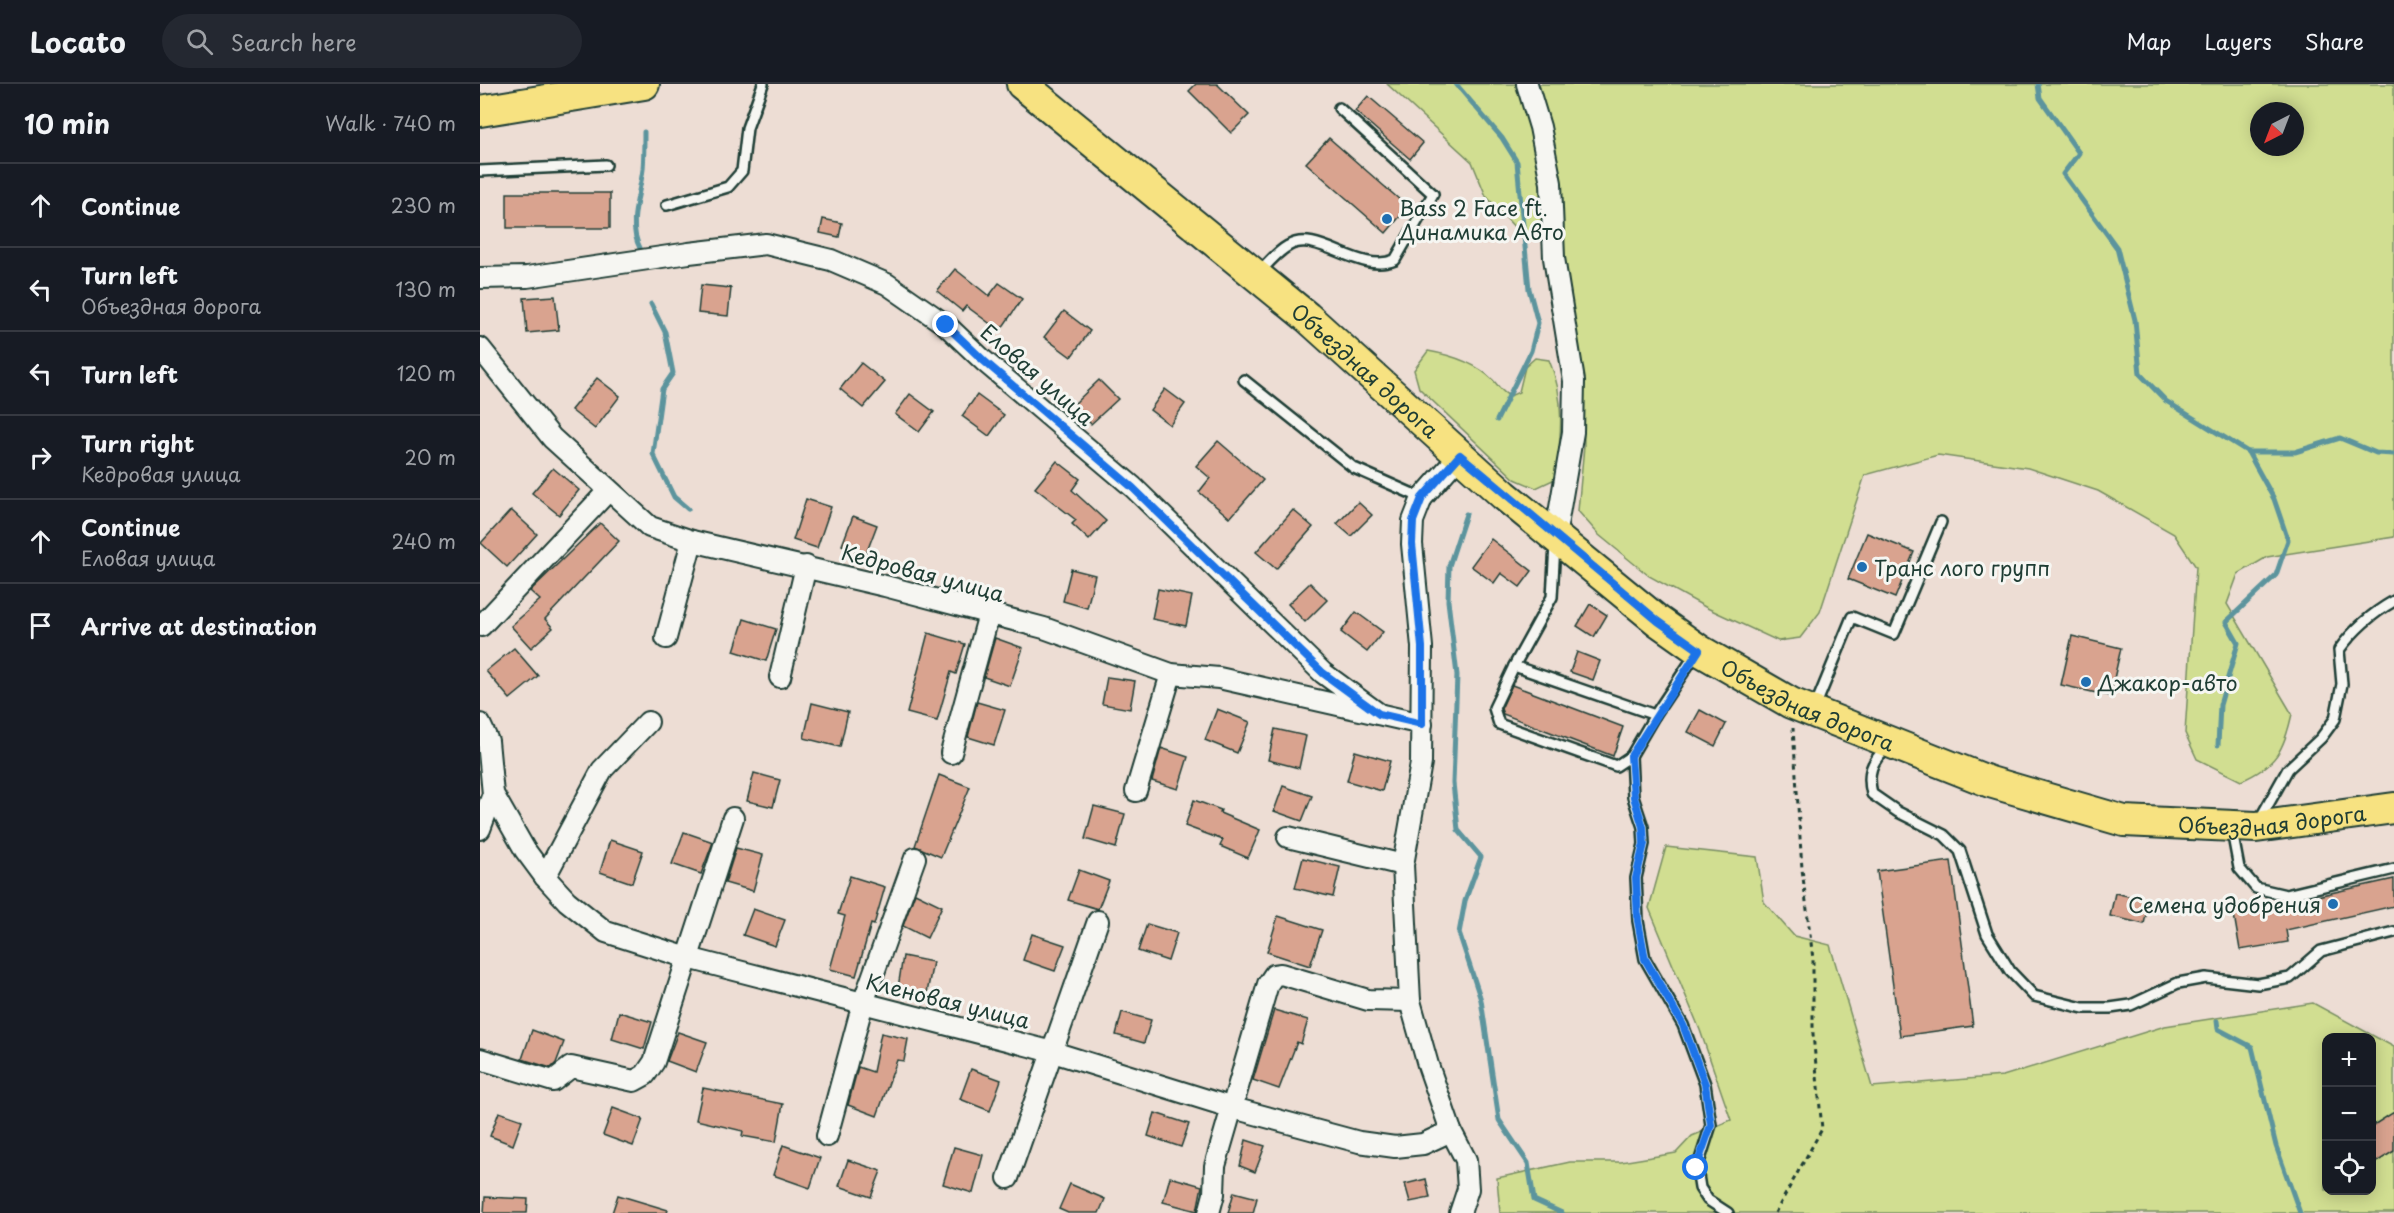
<!DOCTYPE html>
<html lang="en">
<head>
<meta charset="utf-8">
<style>
	:root { --surface:#171b24; --page:#242831; --text:#f1f3f6; --muted:#9ea1a6; --line:#363941 }
	body { margin:0; font-family:"Playpen Sans",sans-serif; background:var(--page); color:var(--text) }
	.controls { position:absolute; right:18px; bottom:18px; display:grid; overflow:hidden; border-radius:12px; box-shadow:0 3px 15px #0003 }
	.controls button { width:54px; height:54px; display:grid; place-items:center; padding:0; border:0; border-bottom:2px solid var(--line); background:var(--surface); color:var(--text); font:30px sans-serif }
	.compass { position:absolute; left:1770px; top:18px; width:54px; height:54px; border-radius:50%; background:var(--surface); box-shadow:0 3px 15px #0003; rotate:222deg }
	.stop { position:absolute; width:18px; height:18px; margin:-14px; border:4px solid #1a73e8; border-radius:50%; background:#fff }
	.stop.end { background:#1a73e8; border-color:#fff; box-shadow:0 2px 6px #0008 }
	.list { margin:0; padding:0; list-style:none }
	h2 { display:flex; justify-content:space-between; align-items:center; height:78px; margin:0; padding:0 24px; font-size:26px }
	h2 small { font-size:20px; font-weight:400; color:var(--muted) }
	.list li { display:grid; grid-template-columns:39px 1fr auto; gap:18px; align-items:center; box-sizing:border-box; height:84px; padding:0 24px; border-top:2px solid var(--line) }
	.list b { display:block; font-size:22px; white-space:nowrap }
	.list p { margin:0; font-size:20px; white-space:nowrap; color:var(--muted) }
	.list em { font-size:20px; font-style:normal; color:var(--muted) }
	.icon { flex:none; width:33px; height:33px; fill:none; stroke:currentColor; stroke-width:2; stroke-linecap:round; stroke-linejoin:round }
	.map { position:relative; flex:none; width:1914px; height:1129px; overflow:hidden }
	header { display:flex; align-items:center; gap:36px; box-sizing:border-box; height:84px; padding:0 30px; background:var(--surface); border-bottom:2px solid var(--line) }
	header strong { font-size:28px }
	nav { display:flex; gap:33px; margin-inline-start:auto; font-size:21px }
	.search { width:420px; height:54px; background:var(--page); display:flex; align-items:center; gap:15px; box-sizing:border-box; padding:0 21px; border-radius:33px; color:var(--muted); font-size:22px }
	main { display:flex }
	aside { flex:1; background:var(--surface) }
	.map>svg:first-child { display:block }
	.green { fill:#d1de91; stroke:#788e62; stroke-width:1.5; fill-rule:evenodd }
	.lines { fill:none; stroke-linecap:round; stroke-linejoin:round }
	.stream { stroke:#5b949d; stroke-width:5 }
	.building { fill:#d9a38f; stroke:#1f3d34; stroke-width:1.5 }
	.lane-casing { stroke:#1f3d34; stroke-width:14 }
	.street-casing { stroke:#1f3d34; stroke-width:24 }
	.primary-casing { stroke:#1f3d34; stroke-width:34 }
	.path { stroke:#1f3d34; stroke-width:3; stroke-dasharray:4.5 4.5; stroke-linecap:butt }
	.lane { stroke:#f6f6f2; stroke-width:9 }
	.street { stroke:#f6f6f2; stroke-width:20 }
	.primary { stroke:#f7e281; stroke-width:30 }
	.route { stroke:#1a73e8; stroke-width:8 }
	.poi-dot { fill:#1f6fb2; stroke:#f6f6f2; stroke-width:2 }
	.labels { text-anchor:middle; dominant-baseline:central; stroke-width:6; stroke-linejoin:round; paint-order:stroke }
	.poi-label { font-size:21px; fill:#1f3d34; stroke:#f6f6f2; text-anchor:start }
	.street-label { font-size:21px; fill:#1f3d34; stroke:#f6f6f2 }
</style>
</head>
<body>
<header>
<strong>Locato</strong>
<div class="search"><svg class="icon" aria-label="search" viewBox="0 0 24 24"><circle cx="10" cy="10" r="6"/><path d="M15 15l6 6"/></svg>Search here</div>
<nav><a>Map</a><a>Layers</a><a>Share</a></nav>
</header>
<main>
<aside>
<h2>10 min<small>Walk · 740 m</small></h2>
<ul class="list">
<li><svg class="icon" aria-label="ahead" viewBox="0 0 24 24"><path d="M12 20V5M6 11l6-6 6 6"/></svg><div><b>Continue</b></div><em>230 m</em></li>
<li><svg class="icon" aria-label="left" viewBox="0 0 24 24"><path d="M17 20v-9H6M10 6l-5 5 5 5"/></svg><div><b>Turn left</b><p>Объездная дорога</p></div><em>130 m</em></li>
<li><svg class="icon" aria-label="left" viewBox="0 0 24 24"><path d="M17 20v-9H6M10 6l-5 5 5 5"/></svg><div><b>Turn left</b></div><em>120 m</em></li>
<li><svg class="icon" aria-label="right" viewBox="0 0 24 24"><path d="M7 20v-9h11M14 6l5 5-5 5"/></svg><div><b>Turn right</b><p>Кедровая улица</p></div><em>20 m</em></li>
<li><svg class="icon" aria-label="ahead" viewBox="0 0 24 24"><path d="M12 20V5M6 11l6-6 6 6"/></svg><div><b>Continue</b><p>Еловая улица</p></div><em>240 m</em></li>
<li><svg class="icon" aria-label="arrive" viewBox="0 0 24 24"><path d="M6 21V4h12l-3 4 3 4H6"/></svg><div><b>Arrive at destination</b></div></li>
</ul>
</aside>
<div class="map">
<svg width="1914" height="1129" viewBox="0 0 1914 1129">
	<rect width="100%" height="100%" fill="#edddd4"/>
	<filter id="ink" filterUnits="userSpaceOnUse"><feTurbulence type="fractalNoise" baseFrequency=".0167" numOctaves="2"/><feDisplacementMap in="SourceGraphic" scale="12" xChannelSelector="R" yChannelSelector="G"/><feConvolveMatrix kernelMatrix="1 2 1 2 8 2 1 2 1" color-interpolation-filters="sRGB"/></filter>
	<g filter="url(#ink)">
		<g class="green">
			<path d="M 907,0 L 1041,0 C 1049,33 1075,121 1059,150 L 1038,147 L 1006,112 L 992,78 Z"/>
			<path d="M 1053,0 L 1914,0 L 1914,453 L 1787,473 L 1758,490 L 1747,520 L 1812,630 C 1804,666 1796,682 1761,697 L 1717,675 L 1705,649 L 1716,483 L 1694,450 L 1618,407 L 1548,384 L 1458,371 L 1385,391 L 1340,528 L 1320,554 L 1298,557 L 1227,524 L 1169,492 L 1119,451 L 1098,427 L 1104,362 L 1103,292 ZM 1779,27 L 1815,27 L 1815,63 L 1779,63 Z"/>
			<path d="M 948,267 C 971,271 995,278 1013,296 C 1019,302 1021,308 1030,312 L 1039,308 L 1045,283 L 1055,274 L 1069,276 C 1086,314 1081,355 1075,395 L 1056,404 L 1035,395 L 939,304 L 934,286 Z"/>
			<path d="M 1186,763 L 1277,773 L 1284,818 L 1314,852 L 1350,861 L 1392,1003 L 1523,992 L 1685,942 L 1833,919 L 1914,963 L 1914,1129 L 1020,1129 L 1017,1094 L 1090,1078 L 1141,1078 L 1196,1069 L 1212,1052 L 1251,1036 L 1220,946 L 1169,824 ZM 1846,954 L 1892,954 L 1892,1106 L 1846,1106 Z"/>
		</g>
		<g class="lines">
			<g class="stream">
				<polyline points="976,0 1022,54 1037,78 1049,205 1058,239 1051,267 1017,336"/>
				<polyline points="1558,0 1560,14 1599,69 1583,90 1637,164 1655,236 1660,290 1686,317 1768,368 1815,368 1860,354 1896,369 1914,370"/>
				<path d="M 160,164 C 147,140 160,111 163,85 C 164,73 164,60 164,48"/>
				<polyline points="171,220 185,248 193,289 182,305 173,370 194,413 208,425"/>
				<polyline points="986,430 969,482 968,517 977,591 973,699 978,746 1001,773 985,817 979,849 1001,916 1019,1036 1048,1079 1054,1116 1082,1129"/>
				<polyline points="1738,661 1740,621 1758,559 1746,538 1796,491 1808,456 1794,415 1768,368"/>
				<polyline points="1737,937 1738,945 1772,963 1796,1062 1820,1129"/>
			</g>
		</g>
		<g class="building">
			<polygon points="716,0 737,0 769,31 751,49 709,7"/>
			<polygon points="888,12 943,59 930,75 875,27"/>
			<polygon points="849,54 928,123 906,149 826,79"/>
			<rect x="27" y="109" width="103" height="35"/>
			<polygon points="343,135 362,139 359,153 340,149"/>
			<polygon points="475,185 509,212 519,199 542,215 520,247 486,222 482,227 457,207"/>
			<polygon points="221,201 251,204 248,232 218,229"/>
			<polygon points="75,212 79,246 47,249 44,214"/>
			<polygon points="584,227 610,247 591,273 564,253"/>
			<polygon points="381,279 405,298 383,324 360,305"/>
			<polygon points="117,294 140,312 115,345 91,326"/>
			<polygon points="619,296 638,315 611,340 593,321"/>
			<polygon points="685,305 705,320 690,341 670,326"/>
			<polygon points="430,310 454,328 439,348 415,330"/>
			<polygon points="497,311 524,331 509,352 482,332"/>
			<polygon points="738,357 783,396 750,434 719,408 730,394 716,382"/>
			<polygon points="577,377 600,395 592,406 626,437 609,456 592,440 596,436 555,404"/>
			<polygon points="73,384 99,406 79,431 52,409"/>
			<polygon points="326,415 351,423 337,464 313,456"/>
			<polygon points="878,418 892,431 871,452 857,440"/>
			<polygon points="31,426 57,450 27,483 1,459"/>
			<polygon points="813,426 833,443 796,485 776,468"/>
			<polygon points="373,432 397,441 386,470 362,461"/>
			<polygon points="120,439 139,457 65,535 73,544 51,564 31,542 60,516 50,507"/>
			<polygon points="1387,449 1434,468 1415,514 1368,495"/>
			<polygon points="1011,455 1052,487 1040,503 1021,489 1014,499 991,482"/>
			<polygon points="591,485 615,491 607,524 583,517"/>
			<polygon points="830,499 847,516 825,538 808,520"/>
			<polygon points="678,505 712,512 706,542 672,535"/>
			<polygon points="1110,520 1127,531 1114,553 1097,542"/>
			<polygon points="876,528 903,548 887,568 861,548"/>
			<polygon points="264,535 296,545 286,577 254,567"/>
			<polygon points="448,549 485,560 476,590 471,588 457,637 427,629"/>
			<polygon points="1592,552 1641,564 1630,612 1581,601"/>
			<polygon points="515,554 543,564 530,602 504,593"/>
			<polygon points="34,564 58,592 30,615 6,587"/>
			<polygon points="1097,568 1120,577 1113,596 1090,588"/>
			<polygon points="627,593 655,597 650,625 622,620"/>
			<polygon points="1032,601 1143,643 1133,672 1023,630 1021,625"/>
			<polygon points="497,618 525,626 514,661 488,653"/>
			<polygon points="332,619 368,628 360,663 324,654"/>
			<polygon points="737,625 770,638 757,669 725,656"/>
			<polygon points="1220,626 1246,640 1235,662 1208,648"/>
			<polygon points="795,645 826,652 819,684 788,676"/>
			<polygon points="681,664 708,673 698,705 672,697"/>
			<polygon points="875,667 910,677 902,707 867,697"/>
			<polygon points="274,689 300,696 293,723 267,717"/>
			<polygon points="459,691 490,703 461,773 435,762"/>
			<polygon points="803,702 832,712 822,737 794,727"/>
			<polygon points="714,716 741,726 740,729 780,746 768,774 740,762 743,756 705,742"/>
			<polygon points="614,722 645,730 636,764 605,755"/>
			<polygon points="204,748 233,758 221,790 192,780"/>
			<polygon points="130,756 163,767 152,799 120,788"/>
			<polygon points="256,764 283,771 273,807 245,799"/>
			<polygon points="823,774 860,783 853,813 815,804"/>
			<polygon points="1471,777 1493,942 1420,952 1397,787"/>
			<polygon points="599,786 629,797 618,825 588,816"/>
			<polygon points="370,792 405,803 394,841 391,840 376,892 350,885 365,832 358,830"/>
			<polygon points="1914,795 1914,822 1806,846 1808,858 1760,866 1753,825 1801,817 1801,820"/>
			<polygon points="435,809 462,822 447,854 423,842"/>
			<polygon points="1635,809 1669,817 1664,840 1630,832"/>
			<polygon points="273,825 305,836 295,862 263,851"/>
			<polygon points="798,832 842,846 830,882 787,868"/>
			<polygon points="667,840 697,849 688,877 658,867"/>
			<polygon points="552,850 585,861 575,887 543,876"/>
			<polygon points="423,872 453,878 447,909 418,904"/>
			<polygon points="794,926 828,936 821,960 817,958 799,1005 773,996"/>
			<polygon points="139,928 172,938 164,965 132,955"/>
			<polygon points="642,928 671,936 664,959 636,951"/>
			<polygon points="52,946 84,958 76,979 71,984 42,975"/>
			<polygon points="198,948 227,958 216,988 187,977"/>
			<polygon points="401,949 428,955 424,977 417,976 397,1032 368,1021 378,983 393,988"/>
			<polygon points="491,985 521,996 510,1027 480,1015"/>
			<polygon points="223,1004 303,1020 296,1058 262,1052 263,1047 216,1036"/>
			<polygon points="133,1024 163,1035 153,1062 123,1051"/>
			<polygon points="19,1028 42,1036 33,1061 10,1052"/>
			<polygon points="1914,1028 1914,1067 1892,1081 1892,1042"/>
			<polygon points="675,1029 709,1040 701,1063 668,1052"/>
			<polygon points="766,1056 785,1062 775,1088 760,1082"/>
			<polygon points="303,1061 340,1074 330,1104 293,1091"/>
			<polygon points="474,1063 503,1071 493,1109 463,1100"/>
			<polygon points="368,1076 401,1087 391,1113 359,1102"/>
			<polygon points="690,1093 722,1102 717,1127 683,1118"/>
			<polygon points="946,1095 950,1114 930,1118 925,1100"/>
			<polygon points="590,1100 625,1115 619,1129 588,1129 579,1125"/>
			<polygon points="754,1108 777,1114 773,1129 748,1129"/>
			<polygon points="138,1111 188,1126 187,1129 132,1129"/>
			<polygon points="5,1113 48,1115 47,1129 4,1129"/>
		</g>
		<g class="lines">
			<g class="lane-casing">
				<g id="lane">
					<polyline points="0,87 126,81"/>
					<polyline points="187,121 248,103 262,87 267,44 283,0"/>
					<path d="M 780,188 C 788,179 797,168 808,162 C 838,144 878,191 915,176 L 953,110 L 859,24"/>
					<polyline points="764,296 874,384 942,414"/>
					<polyline points="1075,461 1072,513 1034,582 1175,631 1217,568"/>
					<polyline points="1034,582 1014,624 1019,640 1136,682 1151,672 1175,631"/>
					<polyline points="1335,623 1372,533 1414,550 1461,438"/>
					<path d="M 1407,663 C 1391,678 1387,689 1392,710 L 1418,728 L 1464,751 L 1480,767 L 1507,850 L 1530,887 L 1554,912 L 1603,924 L 1630,924 L 1651,921 L 1698,899 L 1726,894 L 1778,900 L 1810,894 L 1841,867 L 1914,848"/>
					<polyline points="1151,672 1153,713 1163,743 1164,760 1156,794 1158,837 1165,875 1203,941 1225,1000 1231,1041 1217,1085 1220,1104 1228,1116 1248,1129"/>
					<path d="M 1780,735 L 1808,685 L 1841,654 L 1855,635 L 1862,600 L 1859,566 C 1874,545 1891,530 1914,517"/>
					<polyline points="1752,747 1759,784 1776,804 1806,811 1914,785"/>
				</g>
			</g>
			<g class="street-casing">
				<g id="street">
					<polyline points="1047,0 1060,43 1071,99 1074,174 1094,297 1093,348 1075,453"/>
					<polyline points="0,194 47,193 209,169 286,160 351,176 407,200 466,241 504,277 653,403 843,589 899,630"/>
					<polyline points="0,264 72,354 170,443 212,457 405,502 564,544 691,590 739,594 942,640"/>
					<polyline points="980,371 942,414 933,437 932,460 942,563 941,679 923,781 930,917 948,981 971,1047 986,1076 988,1105 980,1129"/>
					<polyline points="1,542 128,407"/>
					<polyline points="186,554 212,457"/>
					<polyline points="300,593 326,482"/>
					<polyline points="0,640 8,657 13,710 0,745"/>
					<polyline points="471,669 509,530"/>
					<polyline points="656,707 691,590"/>
					<polyline points="13,710 45,766 65,793 87,817 126,848 208,874 573,968 753,1024 879,1058 915,1063 943,1060 971,1047"/>
					<polyline points="808,753 923,781"/>
					<polyline points="65,793 122,686 168,638"/>
					<polyline points="0,975 73,997 91,983 154,997 165,991 174,978 253,734"/>
					<polyline points="347,1052 383,919 435,774"/>
					<polyline points="528,1094 618,837"/>
					<polyline points="729,1129 734,1110 735,1082 788,900 794,891 801,890 888,916 930,917"/>
				</g>
			</g>
			<g class="primary-casing">
				<g id="primary">
					<path id="s1" d="M 542,0 L 827,233 L 1024,411 L 1178,537 L 1219,566 L 1311,619 L 1510,698 L 1644,737 L 1776,743 L 1914,724"/>
					<polyline points="0,27 164,0"/>
				</g>
			</g>
			<polyline class="path" points="1295,1129 1342,1045 1333,950 1333,875 1322,785 1313,644"/>
			<use href="#lane" class="lane"/>
			<use href="#street" class="street"/>
			<use href="#primary" class="primary"/>
		</g>
	</g>
	<g class="lines" filter="url(#ink)">
		<polyline class="route" points="466,241 504,277 653,404 843,589 899,630 942,640 942,563 932,460 933,437 942,414 980,371 1178,537 1219,566 1151,672 1154,713 1163,743 1164,760 1156,794 1158,837 1165,875 1203,941 1225,1000 1231,1041 1216,1084"/>
	</g>
	<g class="poi-dot">
		<circle cx="907" cy="135" r="6"/>
		<circle cx="1382" cy="483" r="6"/>
		<circle cx="1606" cy="598" r="6"/>
		<circle cx="1853" cy="820" r="6"/>
	</g>
	<g class="labels">
		<g class="poi-label">
			<text x="919" y="123">Bass 2 Face ft.<tspan x="919" dy="24">Динамика Авто</tspan></text>
			<text x="1394" y="483">Транс лого групп</text>
			<text x="1618" y="598">Джакор-авто</text>
			<text x="1841" y="820" text-anchor="end">Семена удобрения</text>
		</g>
		<g class="street-label">
			<text stroke="none"><textPath href="#s1" startOffset="447">Объездная дорога</textPath></text>
			<text transform="translate(558 290) rotate(41)">Еловая улица</text>
			<text transform="translate(443 488) rotate(15)">Кедровая улица</text>
			<text stroke="none"><textPath href="#s1" startOffset="1005">Объездная дорога</textPath></text>
			<text stroke="none"><textPath href="#s1" startOffset="1491">Объездная дорога</textPath></text>
			<text transform="translate(468 916) rotate(14)">Кленовая улица</text>
		</g>
	</g>
</svg>
<div class="controls">
<button>+</button>
<button>−</button>
<button><svg class="icon" aria-label="locate" viewBox="0 0 24 24"><circle cx="12" cy="12" r="6"/><path d="M12 2v4M12 18v4M2 12h4M18 12h4"/></svg></button>
</div>
<svg class="compass" viewBox="-18 -18 36 36"><path d="M0-13l5 13h-10z" fill="#e53935"/><path d="M0 13l5-13h-10z" fill="#9ea1a6"/></svg>
<div class="stop" style="left:1216px;top:1084px"></div>
<div class="stop end" style="left:466px;top:241px"></div>
</div>
</main>
</body>
</html>
